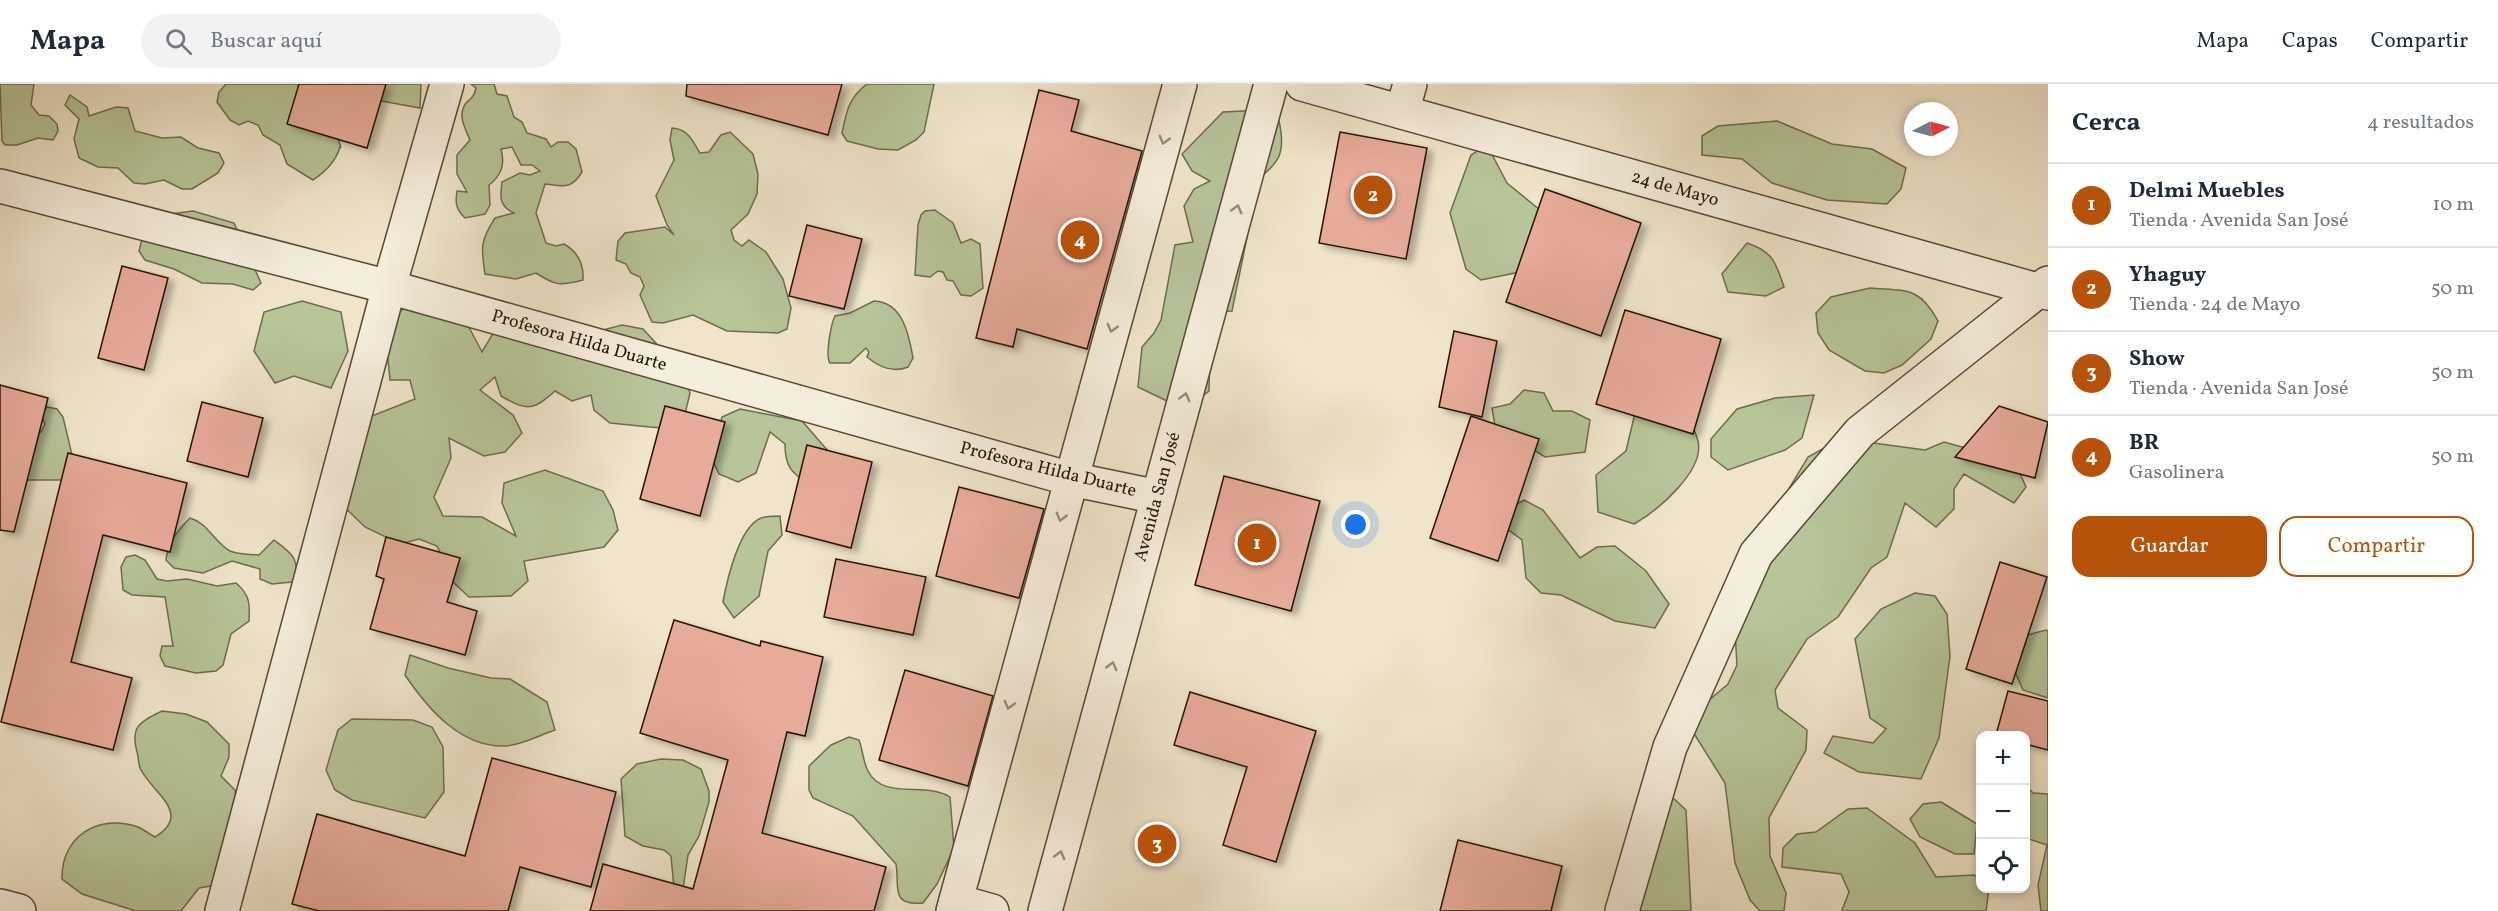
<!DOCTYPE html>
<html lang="es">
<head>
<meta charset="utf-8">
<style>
	:root { --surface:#fff; --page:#f2f2f3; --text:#1f2937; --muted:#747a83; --line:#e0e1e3; --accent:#b45309 }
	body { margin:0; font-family:Vollkorn,serif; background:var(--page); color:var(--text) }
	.controls { position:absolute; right:18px; bottom:18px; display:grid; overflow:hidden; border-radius:12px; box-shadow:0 3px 9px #0003 }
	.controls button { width:54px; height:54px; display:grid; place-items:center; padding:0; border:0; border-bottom:2px solid var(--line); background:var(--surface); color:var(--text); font:30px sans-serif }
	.compass { position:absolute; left:1904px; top:18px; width:54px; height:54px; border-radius:50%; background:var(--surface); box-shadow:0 3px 9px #0003; rotate:84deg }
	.you { position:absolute; left:1356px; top:441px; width:21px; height:21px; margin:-15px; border:4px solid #fff; border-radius:50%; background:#1a73e8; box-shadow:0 0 0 9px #1a73e833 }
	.badge { display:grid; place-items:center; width:39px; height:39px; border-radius:50%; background:var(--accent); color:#fff; font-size:20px; font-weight:700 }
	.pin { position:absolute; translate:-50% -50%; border:3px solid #fff; box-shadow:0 2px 6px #0006 }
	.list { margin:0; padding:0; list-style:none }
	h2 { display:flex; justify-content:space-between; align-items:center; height:78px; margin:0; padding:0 24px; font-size:26px }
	h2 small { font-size:20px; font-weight:400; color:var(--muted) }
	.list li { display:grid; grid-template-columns:39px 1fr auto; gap:18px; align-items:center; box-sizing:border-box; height:84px; padding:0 24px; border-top:2px solid var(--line) }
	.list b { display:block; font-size:22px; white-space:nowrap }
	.list p { margin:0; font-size:20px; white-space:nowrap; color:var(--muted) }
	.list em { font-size:20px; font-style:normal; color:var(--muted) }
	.actions { display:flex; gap:12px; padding:18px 24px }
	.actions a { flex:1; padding:14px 0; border:2px solid var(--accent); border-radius:18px; text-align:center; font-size:21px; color:var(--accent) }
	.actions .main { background:var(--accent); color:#fff }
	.icon { flex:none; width:33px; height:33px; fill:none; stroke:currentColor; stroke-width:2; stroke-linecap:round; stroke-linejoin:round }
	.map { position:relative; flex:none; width:2048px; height:827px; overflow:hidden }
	header { display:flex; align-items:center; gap:36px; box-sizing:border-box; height:84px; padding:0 30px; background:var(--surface); border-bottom:2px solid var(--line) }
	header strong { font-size:28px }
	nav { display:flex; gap:33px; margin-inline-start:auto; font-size:21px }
	.search { width:420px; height:54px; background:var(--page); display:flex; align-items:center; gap:15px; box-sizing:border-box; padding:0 21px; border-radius:33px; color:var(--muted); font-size:22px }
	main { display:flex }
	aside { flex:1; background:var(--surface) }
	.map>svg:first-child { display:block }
	.green { fill:#b7c599; stroke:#6f6c4e; stroke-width:1.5 }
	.building { fill:#e7ab9a; stroke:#271404; stroke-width:1.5; filter:url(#shadow) }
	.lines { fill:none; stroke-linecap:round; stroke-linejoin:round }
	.minor-casing { stroke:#594836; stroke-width:36 }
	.minor { stroke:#f5eedd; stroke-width:33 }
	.oneway { stroke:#988c7b }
	.labels { text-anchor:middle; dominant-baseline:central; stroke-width:4.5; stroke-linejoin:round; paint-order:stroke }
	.street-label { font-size:18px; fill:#271404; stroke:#f5eedd }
</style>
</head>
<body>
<header>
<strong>Mapa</strong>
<div class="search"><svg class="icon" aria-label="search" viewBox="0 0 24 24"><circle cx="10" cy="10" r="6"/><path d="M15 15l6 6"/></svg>Buscar aquí</div>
<nav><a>Mapa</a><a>Capas</a><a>Compartir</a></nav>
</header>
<main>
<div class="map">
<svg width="2048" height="827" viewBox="0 0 2048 827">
	<defs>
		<filter id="shadow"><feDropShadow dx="6" dy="4" stdDeviation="3" flood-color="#0004"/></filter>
	</defs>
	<rect width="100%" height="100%" fill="#f0e5cb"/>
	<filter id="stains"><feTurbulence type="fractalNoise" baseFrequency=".00333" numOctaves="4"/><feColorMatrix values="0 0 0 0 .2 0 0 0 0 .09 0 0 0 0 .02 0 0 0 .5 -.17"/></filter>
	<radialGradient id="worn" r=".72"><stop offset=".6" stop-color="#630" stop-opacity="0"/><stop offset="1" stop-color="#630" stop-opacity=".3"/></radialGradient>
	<g class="green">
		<polygon points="0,0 34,0 31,21 39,31 49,32 57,40 58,47 53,56 38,54 17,61 5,61 2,57"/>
		<path d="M 226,0 L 304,0 L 338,54 L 341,64 L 340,63 C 336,77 325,88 313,96 L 287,80 L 280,61 L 263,51 L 258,41 L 248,37 L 239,41 L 230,36 L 217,18 L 219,8 Z"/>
		<polygon points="383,0 421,0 420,24 381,17"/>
		<path d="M 471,0 L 494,0 L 497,10 L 507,12 L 514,33 L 522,38 L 527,49 L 546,55 L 551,63 L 558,58 L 568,58 L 576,65 L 582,88 C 571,106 563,102 545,100 L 536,129 L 546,159 L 556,162 L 564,160 C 578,168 584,181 583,196 C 560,202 556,202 536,189 L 516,195 L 485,190 C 481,164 480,157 495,134 L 514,129 C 499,122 500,113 502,98 L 520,89 L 530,91 L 540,87 L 532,81 L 521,81 L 512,63 L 501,65 C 505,80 502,91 489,101 L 490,121 L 485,130 L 465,134 C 456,125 455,120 457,107 L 467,108 L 457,90 L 457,71 L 470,56 C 465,44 457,31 466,19 C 472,13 474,13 476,4 Z"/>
		<path d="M 867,0 L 934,0 L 924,48 L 916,56 L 898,66 L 878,65 L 847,57 L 842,49 C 847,26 848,15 867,0 Z"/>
		<polygon points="70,11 87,23 89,32 116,23 128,24 135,47 162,54 181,53 198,64 219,69 224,79 218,89 192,105 182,105 164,96 145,100 134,99 118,84 98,83 79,74 74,55 79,35 65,21"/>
		<path d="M 1263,26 L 1279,37 C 1288,77 1274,81 1246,105 L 1253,124 L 1232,227 L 1193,229 L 1210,266 L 1209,307 L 1192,320 L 1173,320 L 1138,303 L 1142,263 L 1154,249 L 1161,236 L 1175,161 L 1193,158 L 1184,122 L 1194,105 L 1210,97 L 1192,87 L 1182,70 L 1223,28 Z"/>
		<polygon points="1777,37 1832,60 1872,65 1906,84 1901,105 1887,120 1827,116 1772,99 1742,75 1702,71 1702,52 1718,42"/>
		<path d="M 672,44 C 688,45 692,56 700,69 L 709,68 L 721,51 L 730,48 L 753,70 L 758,90 L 757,110 L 748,130 L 731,146 L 734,156 L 742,162 L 749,156 L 766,168 L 783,195 L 791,224 L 787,245 L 778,249 L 727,247 L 693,231 L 663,239 L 652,238 L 640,211 L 644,202 L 640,193 L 631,189 L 626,180 L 616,176 L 618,157 L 625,149 L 665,143 L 674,151 L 667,141 L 656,112 L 674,76 L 670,56 Z"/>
		<polygon points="1487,61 1507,99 1540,126 1520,188 1481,196 1466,185 1450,129 1471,71"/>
		<polygon points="935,126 953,139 961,159 971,155 980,160 983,204 971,212 961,211 953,197 947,196 943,188 938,187 930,193 915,191 918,141 921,131 925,127"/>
		<polygon points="193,127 234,139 261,199 253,206 233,200 202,199 174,185 145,176 139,167 146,139 155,132"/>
		<path d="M 1747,159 C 1772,167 1776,178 1784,203 L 1766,212 L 1728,208 L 1722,190 Z"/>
		<path d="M 1870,204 C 1906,207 1919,202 1938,237 L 1931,255 L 1902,281 L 1884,289 L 1865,287 L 1829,266 L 1818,249 L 1816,229 L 1831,213 Z"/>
		<path d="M 421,215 L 462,230 L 482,268 L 502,234 L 580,252 L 622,241 L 643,245 L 684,290 L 690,309 L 685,330 L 670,345 L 610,339 L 594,326 L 591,311 L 572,317 L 555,307 C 533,327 527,327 501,312 L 495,293 L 480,306 L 513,331 L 522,349 L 505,368 L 484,372 L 449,354 L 451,374 L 434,413 L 443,432 L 482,433 L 516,452 L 502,419 L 504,399 L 545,386 L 603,407 L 613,426 L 618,446 L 604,463 L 524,477 L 528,497 L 511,512 L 469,513 L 454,499 L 437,462 L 419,455 L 400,460 L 365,443 L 335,414 L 359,337 L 415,315 L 410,296 L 390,296 L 386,255 L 388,234 Z"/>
		<polygon points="302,217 341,228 348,267 331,304 294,292 275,299 254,267 264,228"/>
		<path d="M 874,217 C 903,218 909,251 913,274 L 908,283 C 894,289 879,283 867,273 L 869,268 L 866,264 L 850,279 L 830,279 C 825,272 831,240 835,232 L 850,229 Z"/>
		<polygon points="1524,306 1544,309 1553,327 1572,327 1590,336 1585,368 1545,373 1495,342 1492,324 1510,320"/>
		<polygon points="1814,311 1802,354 1785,366 1728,386 1711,373 1711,355 1737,325 1775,314"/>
		<path d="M 1683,322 C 1688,333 1695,345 1698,357 C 1705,387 1657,427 1634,440 L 1598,428 L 1596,391 L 1626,367 L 1635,329 Z"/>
		<polygon points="47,323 57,325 63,333 73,375 67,396 6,396 0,386 18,365 41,348 45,340 41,331"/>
		<path d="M 740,325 L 802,337 L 829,368 L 809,400 C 791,389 785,382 785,360 L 770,348 L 756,389 L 738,398 L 719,390 L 711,373 L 722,333 Z"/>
		<polygon points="1866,358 1925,366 1944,358 2002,374 2018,385 2026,403 2014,419 1964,390 1954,405 1954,425 1936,443 1905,419 1887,473 1871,484 1838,533 1807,555 1775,606 1778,624 1807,646 1806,666 1769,734 1770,772 1786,809 1784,827 1760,827 1750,816 1735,779 1725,699 1693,648 1696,627 1728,600 1737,581 1732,499 1808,373 1826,363"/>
		<polygon points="1524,416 1543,426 1580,474 1597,463 1615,462 1646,487 1669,520 1655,544 1615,537 1561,511 1541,509 1526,494 1522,456 1506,444 1506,426"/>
		<path d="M 780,432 L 782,451 L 768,467 L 759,512 L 734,534 L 723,518 C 727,496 739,443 761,434 C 766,432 775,432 780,432 Z"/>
		<path d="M 190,434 C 208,439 214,458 230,467 C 239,471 250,470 259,471 L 274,456 C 290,468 303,476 292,498 L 272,500 L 260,495 L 260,485 L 232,477 L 203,489 L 174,484 L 166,476 C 168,458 177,447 190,434 Z"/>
		<path d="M 135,471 L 145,476 L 157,495 L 167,497 L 187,495 L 217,502 L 236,499 C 250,511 250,520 249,537 L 231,550 L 223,581 L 216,587 L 196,589 L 165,582 L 160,572 L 162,562 L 173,562 L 165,513 L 132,511 L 123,506 L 121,483 L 126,473 Z"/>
		<polygon points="1915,509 1935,512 1947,530 1950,572 1939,654 1921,695 1859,688 1824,669 1833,652 1873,659 1886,645 1870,634 1855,555 1881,525"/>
		<polygon points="2046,546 2048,547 2048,614 2023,606 2015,588 2027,551"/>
		<path d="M 410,571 L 448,584 L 491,594 L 510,595 L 547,618 L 555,646 C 540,651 522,661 506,662 C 461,664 428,625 405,591 Z"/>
		<path d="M 162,627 L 186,630 L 207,638 L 229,660 L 229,673 L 221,692 L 235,706 L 239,746 L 222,800 L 199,804 L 181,827 L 136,827 L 82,810 L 62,795 C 61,752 99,729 138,743 C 144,746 150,750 155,753 C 193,730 153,709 141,686 C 138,681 139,674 137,668 C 130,642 140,638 162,627 Z"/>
		<polygon points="352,635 413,636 432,643 443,663 444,708 425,734 352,716 335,706 326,686 338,646"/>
		<path d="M 849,653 L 859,656 C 863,666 863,678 868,687 C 883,717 926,697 950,713 L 954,764 L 937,800 L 923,819 C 889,822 900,802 896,780 L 853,732 L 813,714 L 809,706 L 809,682 L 831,661 Z"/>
		<polygon points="661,675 683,676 701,685 709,707 709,718 699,752 688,771 680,825 674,804 671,772 664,766 643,762 625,752 621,695 637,680"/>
		<polygon points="2026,702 2033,709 2048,710 2048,827 2041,827 2038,801 2047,761 2026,754"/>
		<polygon points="1671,712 1686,726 1691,827 1638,827"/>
		<polygon points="1941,718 1977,740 1974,770 1955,770 1920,753 1910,735 1923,720"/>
		<polygon points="1867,724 1915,759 1936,793 1974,791 1980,796 1980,804 1989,805 1986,827 1843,827 1842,826 1849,808 1841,790 1782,783 1783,764 1797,750 1816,748 1848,725"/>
	</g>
	<g class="building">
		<polygon points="299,0 386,0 367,64 287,40"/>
		<polygon points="687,0 842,0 828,51 686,12"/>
		<polygon points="1039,6 1079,16 1071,47 1142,67 1087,265 1017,245 1013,263 976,254"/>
		<polygon points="1340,48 1427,64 1406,175 1319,159"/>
		<polygon points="1545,105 1641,139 1601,252 1506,218"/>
		<polygon points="807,141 862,155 844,225 789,212"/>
		<polygon points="122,182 168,194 144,286 98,274"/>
		<polygon points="1625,226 1721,255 1693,350 1596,320"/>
		<polygon points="1454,247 1497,257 1482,333 1439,323"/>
		<polygon points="0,301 48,314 14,448 0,446"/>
		<polygon points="202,318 263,334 248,393 187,377"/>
		<polygon points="665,322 725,338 700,432 640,415"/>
		<polygon points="1999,322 2048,338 2035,394 1955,373"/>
		<polygon points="1471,332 1539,355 1498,477 1430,454"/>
		<polygon points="807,361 872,378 851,464 786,447"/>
		<polygon points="68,369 187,399 170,468 103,451 71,578 132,594 113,666 1,638"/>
		<polygon points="1224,392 1320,417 1291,527 1195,501"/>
		<polygon points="959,403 1044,425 1019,514 936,492"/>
		<polygon points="386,453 460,474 447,518 477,527 465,571 370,545 384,495 376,492"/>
		<polygon points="836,475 926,493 913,551 824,533"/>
		<polygon points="2000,478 2047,493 2012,600 1966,585"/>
		<polygon points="674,536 760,562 761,557 823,573 805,652 787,648 762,749 886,783 874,827 590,827 603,780 693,805 728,676 640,649"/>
		<polygon points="905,586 993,612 968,702 879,676"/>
		<polygon points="2008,607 2048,617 2048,666 2025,660 2025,651 1996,651"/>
		<polygon points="1190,608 1316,647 1276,778 1223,761 1247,683 1174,661"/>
		<polygon points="492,674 616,708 591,803 520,783 508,827 319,827 292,820 317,730 465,772"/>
		<polygon points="1458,756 1562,782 1551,827 1440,827"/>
	</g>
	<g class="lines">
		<g class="minor-casing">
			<g id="minor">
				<polyline points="1302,0 2048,209"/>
				<polyline points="1402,28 1410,0"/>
				<polyline points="0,102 389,203 1071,395 1158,413"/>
				<polyline points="956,817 992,827"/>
				<polyline points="0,822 19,827"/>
				<polyline points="222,827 389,203 447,0"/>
				<polyline points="953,827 1180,0"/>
				<polyline points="1045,827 1271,0"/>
				<polyline points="1622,827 1670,663 1756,470 1860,348 2048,199"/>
			</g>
		</g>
		<use href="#minor" class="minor"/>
	</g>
	<defs><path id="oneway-chevron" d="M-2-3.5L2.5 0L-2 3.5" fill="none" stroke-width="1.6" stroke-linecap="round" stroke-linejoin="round" transform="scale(1.5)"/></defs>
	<g class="oneway">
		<use href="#oneway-chevron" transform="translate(1164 56) rotate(105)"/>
		<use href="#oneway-chevron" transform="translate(1237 125) rotate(-75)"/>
		<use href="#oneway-chevron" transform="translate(1112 244) rotate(105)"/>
		<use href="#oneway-chevron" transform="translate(1185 313) rotate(-75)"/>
		<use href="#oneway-chevron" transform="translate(1061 433) rotate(105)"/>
		<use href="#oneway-chevron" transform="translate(1112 582) rotate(-75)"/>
		<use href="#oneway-chevron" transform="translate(1009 621) rotate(105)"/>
		<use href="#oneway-chevron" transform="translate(1060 771) rotate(-75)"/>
	</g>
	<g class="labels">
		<g class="street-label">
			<text transform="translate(1675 105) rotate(16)">24 de Mayo</text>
			<text transform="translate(579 257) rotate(16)">Profesora Hilda Duarte</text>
			<text transform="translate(1048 386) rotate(14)">Profesora Hilda Duarte</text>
			<text transform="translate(1158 413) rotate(-75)">Avenida San José</text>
		</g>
	</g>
	<rect width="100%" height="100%" filter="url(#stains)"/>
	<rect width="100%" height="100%" fill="url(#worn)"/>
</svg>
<div class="controls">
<button>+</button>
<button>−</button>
<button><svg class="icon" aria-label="locate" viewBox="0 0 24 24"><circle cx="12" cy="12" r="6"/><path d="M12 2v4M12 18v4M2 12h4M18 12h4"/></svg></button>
</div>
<svg class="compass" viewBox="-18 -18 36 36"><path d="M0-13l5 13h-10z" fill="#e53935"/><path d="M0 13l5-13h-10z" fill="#747a83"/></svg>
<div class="you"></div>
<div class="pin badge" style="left:1257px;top:459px">1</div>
<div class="pin badge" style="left:1373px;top:111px">2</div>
<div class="pin badge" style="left:1157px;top:760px">3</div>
<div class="pin badge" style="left:1080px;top:156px">4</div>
</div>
<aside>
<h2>Cerca<small>4 resultados</small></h2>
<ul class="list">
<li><span class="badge">1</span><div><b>Delmi Muebles</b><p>Tienda · Avenida San José</p></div><em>10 m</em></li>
<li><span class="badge">2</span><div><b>Yhaguy</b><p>Tienda · 24 de Mayo</p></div><em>50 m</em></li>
<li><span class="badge">3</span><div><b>Show</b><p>Tienda · Avenida San José</p></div><em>50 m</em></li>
<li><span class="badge">4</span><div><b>BR</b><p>Gasolinera</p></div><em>50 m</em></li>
</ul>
<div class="actions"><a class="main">Guardar</a><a>Compartir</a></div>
</aside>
</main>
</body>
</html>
